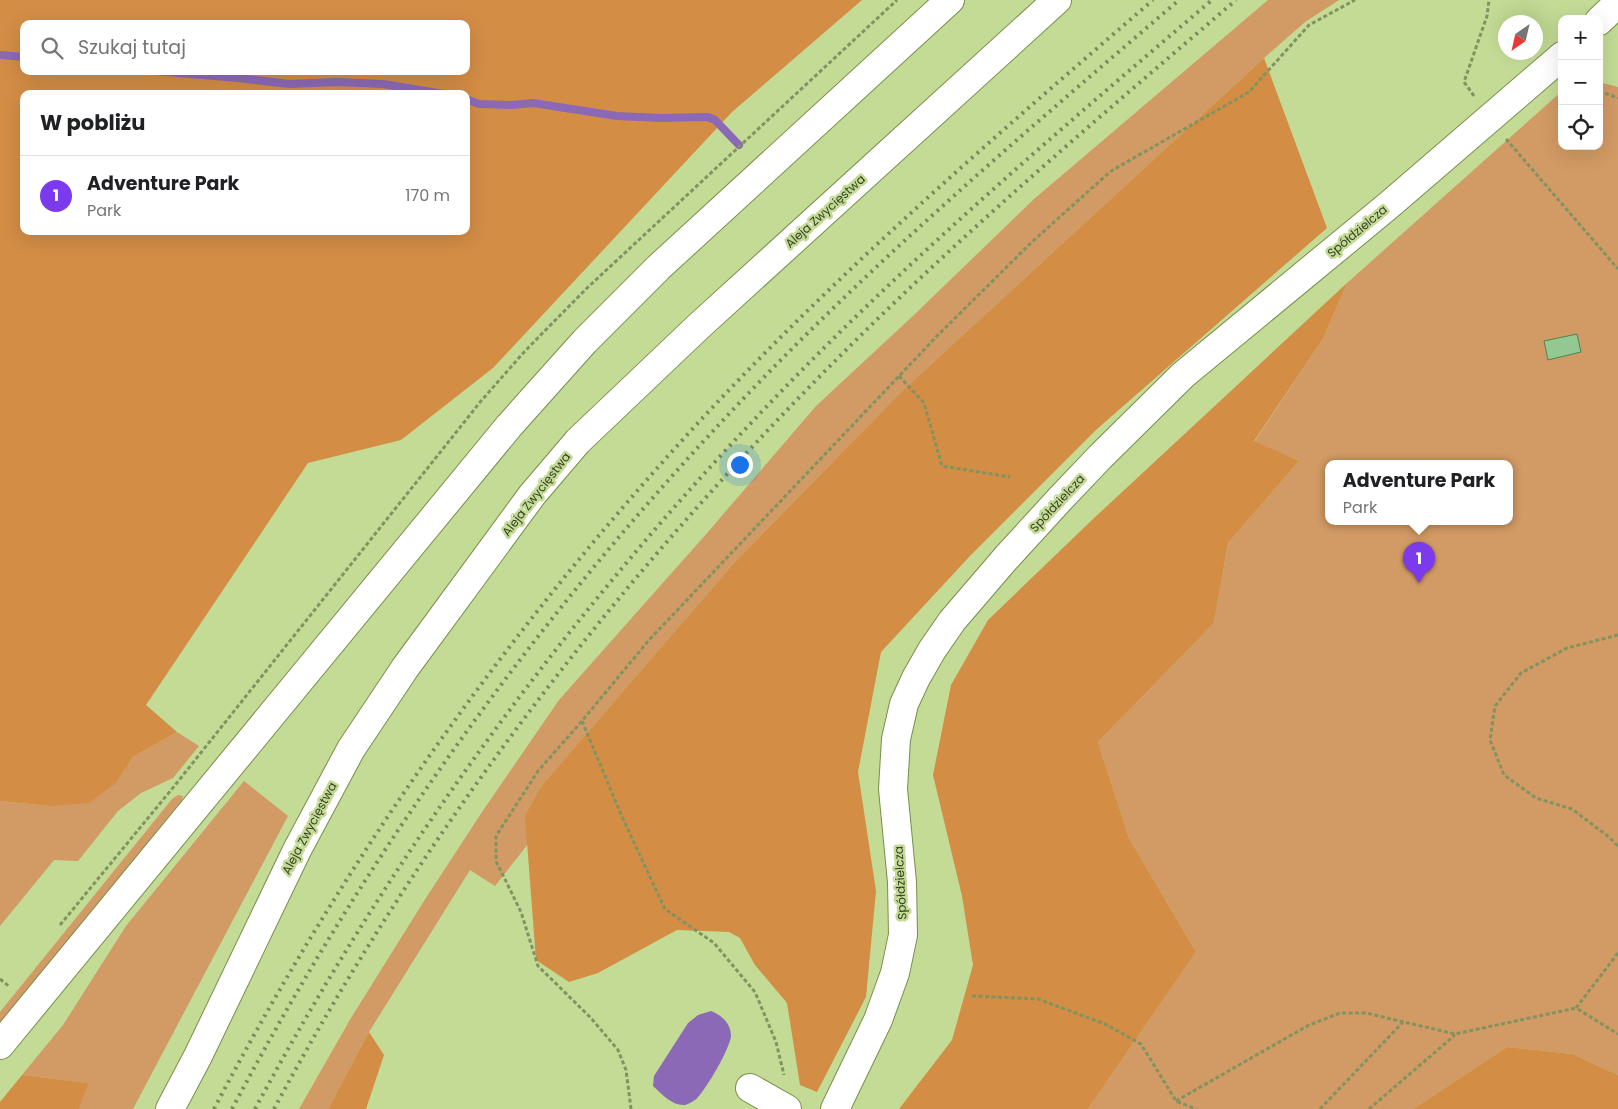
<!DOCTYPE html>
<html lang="pl">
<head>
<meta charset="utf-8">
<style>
	:root { --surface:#fff; --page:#f2f2f2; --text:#202124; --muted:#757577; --line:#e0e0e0; --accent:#7c3aed }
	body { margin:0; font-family:Poppins,sans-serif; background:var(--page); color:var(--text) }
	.controls { position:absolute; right:15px; top:15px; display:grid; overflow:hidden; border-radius:10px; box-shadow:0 5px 20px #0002 }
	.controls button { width:45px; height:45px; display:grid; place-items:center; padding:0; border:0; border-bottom:1px solid var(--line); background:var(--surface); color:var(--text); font:25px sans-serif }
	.compass { position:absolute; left:1498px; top:15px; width:45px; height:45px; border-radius:50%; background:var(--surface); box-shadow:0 5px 20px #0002; rotate:214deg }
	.you { position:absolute; left:739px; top:464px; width:18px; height:18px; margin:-12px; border:4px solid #fff; border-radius:50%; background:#1a73e8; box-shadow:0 0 0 8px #1a73e833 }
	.badge { display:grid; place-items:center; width:32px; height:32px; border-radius:50%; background:var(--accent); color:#fff; font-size:16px; font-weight:700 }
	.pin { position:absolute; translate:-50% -41px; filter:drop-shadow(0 1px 2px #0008) }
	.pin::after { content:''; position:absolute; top:26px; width:18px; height:15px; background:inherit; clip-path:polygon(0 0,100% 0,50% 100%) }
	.popup { position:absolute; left:1325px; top:460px; width:188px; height:65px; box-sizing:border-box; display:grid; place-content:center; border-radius:10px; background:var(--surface); filter:drop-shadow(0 1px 4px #0005); font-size:16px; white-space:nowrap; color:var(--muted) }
	.popup b { font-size:19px; color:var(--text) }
	.popup::after { content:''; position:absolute; left:50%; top:100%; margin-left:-10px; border:10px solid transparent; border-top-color:var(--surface) }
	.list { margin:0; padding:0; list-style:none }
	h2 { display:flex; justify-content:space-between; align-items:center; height:65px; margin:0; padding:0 20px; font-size:21px }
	h2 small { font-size:16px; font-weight:400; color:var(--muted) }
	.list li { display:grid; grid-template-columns:32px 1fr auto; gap:15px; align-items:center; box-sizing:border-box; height:80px; padding:0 20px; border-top:1px solid var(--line) }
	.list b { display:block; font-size:19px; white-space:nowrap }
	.list p { margin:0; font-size:16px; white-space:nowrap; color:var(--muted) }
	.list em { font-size:16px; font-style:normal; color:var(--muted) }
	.icon { flex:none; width:28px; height:28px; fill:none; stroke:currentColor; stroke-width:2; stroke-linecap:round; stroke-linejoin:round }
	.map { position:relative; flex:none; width:1618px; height:1109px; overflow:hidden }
	.search { position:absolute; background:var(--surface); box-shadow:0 5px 20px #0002; left:20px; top:20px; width:450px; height:55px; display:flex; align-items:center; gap:12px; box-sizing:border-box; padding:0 18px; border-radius:10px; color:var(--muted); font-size:19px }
	.panel { position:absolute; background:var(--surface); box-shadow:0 5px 20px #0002; left:20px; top:90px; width:450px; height:145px; border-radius:10px }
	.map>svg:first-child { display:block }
	.green { fill:#d29a64; fill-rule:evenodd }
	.forest { fill:#d38d45; fill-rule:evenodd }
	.water { fill:#8c69b7 }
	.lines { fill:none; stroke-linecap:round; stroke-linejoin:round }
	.stream { stroke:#8c69b7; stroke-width:8 }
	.building { fill:#93c891; stroke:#50824f }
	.minor-casing { stroke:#798e4c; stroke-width:30 }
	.major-casing { stroke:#798e4c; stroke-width:30 }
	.path { stroke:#819360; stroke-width:3; stroke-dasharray:4 2.5; stroke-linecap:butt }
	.minor { stroke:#fff; stroke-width:28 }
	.major { stroke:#fff; stroke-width:28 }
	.rail { stroke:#7a8a5a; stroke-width:4; stroke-dasharray:2.5 5; stroke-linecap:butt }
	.labels { text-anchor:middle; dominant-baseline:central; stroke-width:5; stroke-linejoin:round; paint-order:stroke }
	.street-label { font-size:12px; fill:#374125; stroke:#c3db95 }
</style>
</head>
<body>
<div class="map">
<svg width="1618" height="1109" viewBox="0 0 1618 1109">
	<rect width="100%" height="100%" fill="#c3db95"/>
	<g class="green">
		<polygon points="1268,0 1339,0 1305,22 1264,58 902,391 733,564 542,785 526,816 528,844 495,886 470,870 369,1032 328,1109 299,1109 351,1018 424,901 482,812 559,700 708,532 816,406 915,314 1034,199"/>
		<path d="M 1599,82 L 1618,87 L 1618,1075 L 1573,1054 L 1507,1047 L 1413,1109 L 1088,1109 L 1196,952 L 1129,838 L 1098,742 L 1214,623 L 1228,543 L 1299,461 L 1254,442 L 1323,339 L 1347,283 L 1562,91 L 1562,146 L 1599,146 ZM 1329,464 L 1509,464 L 1509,522 L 1329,522 Z"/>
		<polygon points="177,732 199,746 173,778 141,793 118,811 78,861 54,860 0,926 0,801 49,806 117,782 133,757"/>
		<polygon points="244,781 288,816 133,1109 79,1109 87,1083 22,1075 63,1025 126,926"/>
		<polygon points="178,795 183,796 182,800 0,1024 0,1012 172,799"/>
	</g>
	<g class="forest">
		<path d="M 0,0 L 862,0 L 732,112 L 493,368 L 401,440 L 308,463 L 146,705 L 177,732 L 133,757 L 117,782 L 89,803 L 49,806 L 0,801 ZM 24,24 L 466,24 L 466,71 L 24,71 ZM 24,94 L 466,94 L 466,231 L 24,231 Z"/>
		<polygon points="1264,58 1327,228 1097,429 969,557 881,652 858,772 876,891 866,997 817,1092 800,1085 787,1003 755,965 740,938 729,932 677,930 598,973 569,982 536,960 525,816 542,785 733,564 902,391"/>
		<polygon points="1347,283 1323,339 1254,441 1299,461 1228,543 1214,623 1098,742 1129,838 1196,952 1088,1109 899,1109 952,1040 973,965 962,896 933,775 951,685 988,620 1092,520"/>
		<polygon points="369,1032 384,1055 366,1109 328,1109"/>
		<polygon points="1507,1047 1573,1054 1618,1075 1618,1109 1413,1109"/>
		<polygon points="22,1075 88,1083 79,1109 0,1109 0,1102"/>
	</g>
	<path class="water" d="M 711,1011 C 721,1015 731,1023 731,1036 C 730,1048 707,1088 698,1097 C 696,1100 689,1104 685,1105 C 672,1106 662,1094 653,1086 L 654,1076 L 688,1023 L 698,1015 Z"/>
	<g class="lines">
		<g class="stream">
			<polyline points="0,55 24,57"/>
			<polyline points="155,71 238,78 289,84 337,82 383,84 444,94"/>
			<polyline points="466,99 479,104 511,105 533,103 617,116 662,118 708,117 715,120 739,145"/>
		</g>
	</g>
	<polygon class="building" points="1577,334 1581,352 1548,360 1544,341"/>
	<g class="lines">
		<g class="minor-casing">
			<g id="minor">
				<polyline points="1599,21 1618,3"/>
				<polyline points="750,1088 787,1109"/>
				<polyline points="835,1109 878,1020 895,973 903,935 902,882 893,789 896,739 904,704 916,678 932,650 952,621 1006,558 1060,499 1100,457 1183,375 1389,205 1562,56"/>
			</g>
		</g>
		<g class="major-casing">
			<g id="major">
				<polyline points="0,1045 509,426 585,341 659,267 950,0"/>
				<polyline points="170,1109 198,1056 297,850 351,749 405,668 532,495 578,441 699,326 1057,0"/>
			</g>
		</g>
		<g class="path">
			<polyline points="1599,91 1618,98"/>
			<polyline points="1474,96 1464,82 1487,16 1489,0"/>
			<polyline points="1506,139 1618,269"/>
			<polyline points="899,376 924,403 942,466 1010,477"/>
			<polyline points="1618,635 1567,648 1521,673 1495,706 1490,740 1504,775 1536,798 1572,809 1609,837 1618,846"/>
			<polyline points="582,721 623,819 665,909 714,943 755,992 776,1042 784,1075"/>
			<polyline points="60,925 176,784 481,401 525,351 586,289 897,0"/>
			<polyline points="1618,953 1576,1008 1618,1034"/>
			<polyline points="0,979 10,987"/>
			<polyline points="972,996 1038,999 1105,1024 1141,1044 1176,1101 1196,1109"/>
			<polyline points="1176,1101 1309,1025 1340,1013 1366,1013 1455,1034 1576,1008"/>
			<polyline points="631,1109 626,1070 618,1050 591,1018 538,966 521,912 496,861 496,836 538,771 582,721 649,640 937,336 1033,241 1111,171 1249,92 1309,25 1355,0"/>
			<polyline points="1320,1109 1403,1022"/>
			<polyline points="1369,1109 1455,1035"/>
		</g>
		<use href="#minor" class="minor"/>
		<use href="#major" class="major"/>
		<g class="rail">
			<path d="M 214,1109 C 347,855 515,619 711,409 C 848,263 1001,131 1153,0"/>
			<path d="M 232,1109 C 369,850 541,611 744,398 C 879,256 1030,128 1179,0"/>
			<path d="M 255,1109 C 408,824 606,563 836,336 C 956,218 1084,109 1212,0"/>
			<path d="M 274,1109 C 424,829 620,575 844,352 C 968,228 1103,114 1236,0"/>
		</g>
	</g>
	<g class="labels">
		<g class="street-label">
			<text transform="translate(825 211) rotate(-42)">Aleja Zwycięstwa</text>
			<text transform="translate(1357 231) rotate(-40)">Spółdzielcza</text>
			<text transform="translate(536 494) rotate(-52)">Aleja Zwycięstwa</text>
			<text transform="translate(1057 503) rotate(-47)">Spółdzielcza</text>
			<text transform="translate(309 828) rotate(-62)">Aleja Zwycięstwa</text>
			<text transform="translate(900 883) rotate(-93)">Spółdzielcza</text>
		</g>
	</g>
</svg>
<div class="controls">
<button>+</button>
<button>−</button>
<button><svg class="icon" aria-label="locate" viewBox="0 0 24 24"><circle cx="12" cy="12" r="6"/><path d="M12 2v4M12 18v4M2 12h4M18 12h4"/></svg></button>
</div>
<svg class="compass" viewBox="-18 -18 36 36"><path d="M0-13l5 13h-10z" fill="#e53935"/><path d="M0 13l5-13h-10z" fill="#757577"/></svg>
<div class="you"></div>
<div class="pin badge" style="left:1419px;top:583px">1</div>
<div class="popup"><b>Adventure Park</b>Park</div>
<div class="search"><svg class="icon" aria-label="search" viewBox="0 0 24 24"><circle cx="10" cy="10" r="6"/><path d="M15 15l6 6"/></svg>Szukaj tutaj</div>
<section class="panel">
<h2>W pobliżu<small></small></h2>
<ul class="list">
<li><span class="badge">1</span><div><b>Adventure Park</b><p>Park</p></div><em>170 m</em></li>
</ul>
</section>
</div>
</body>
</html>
